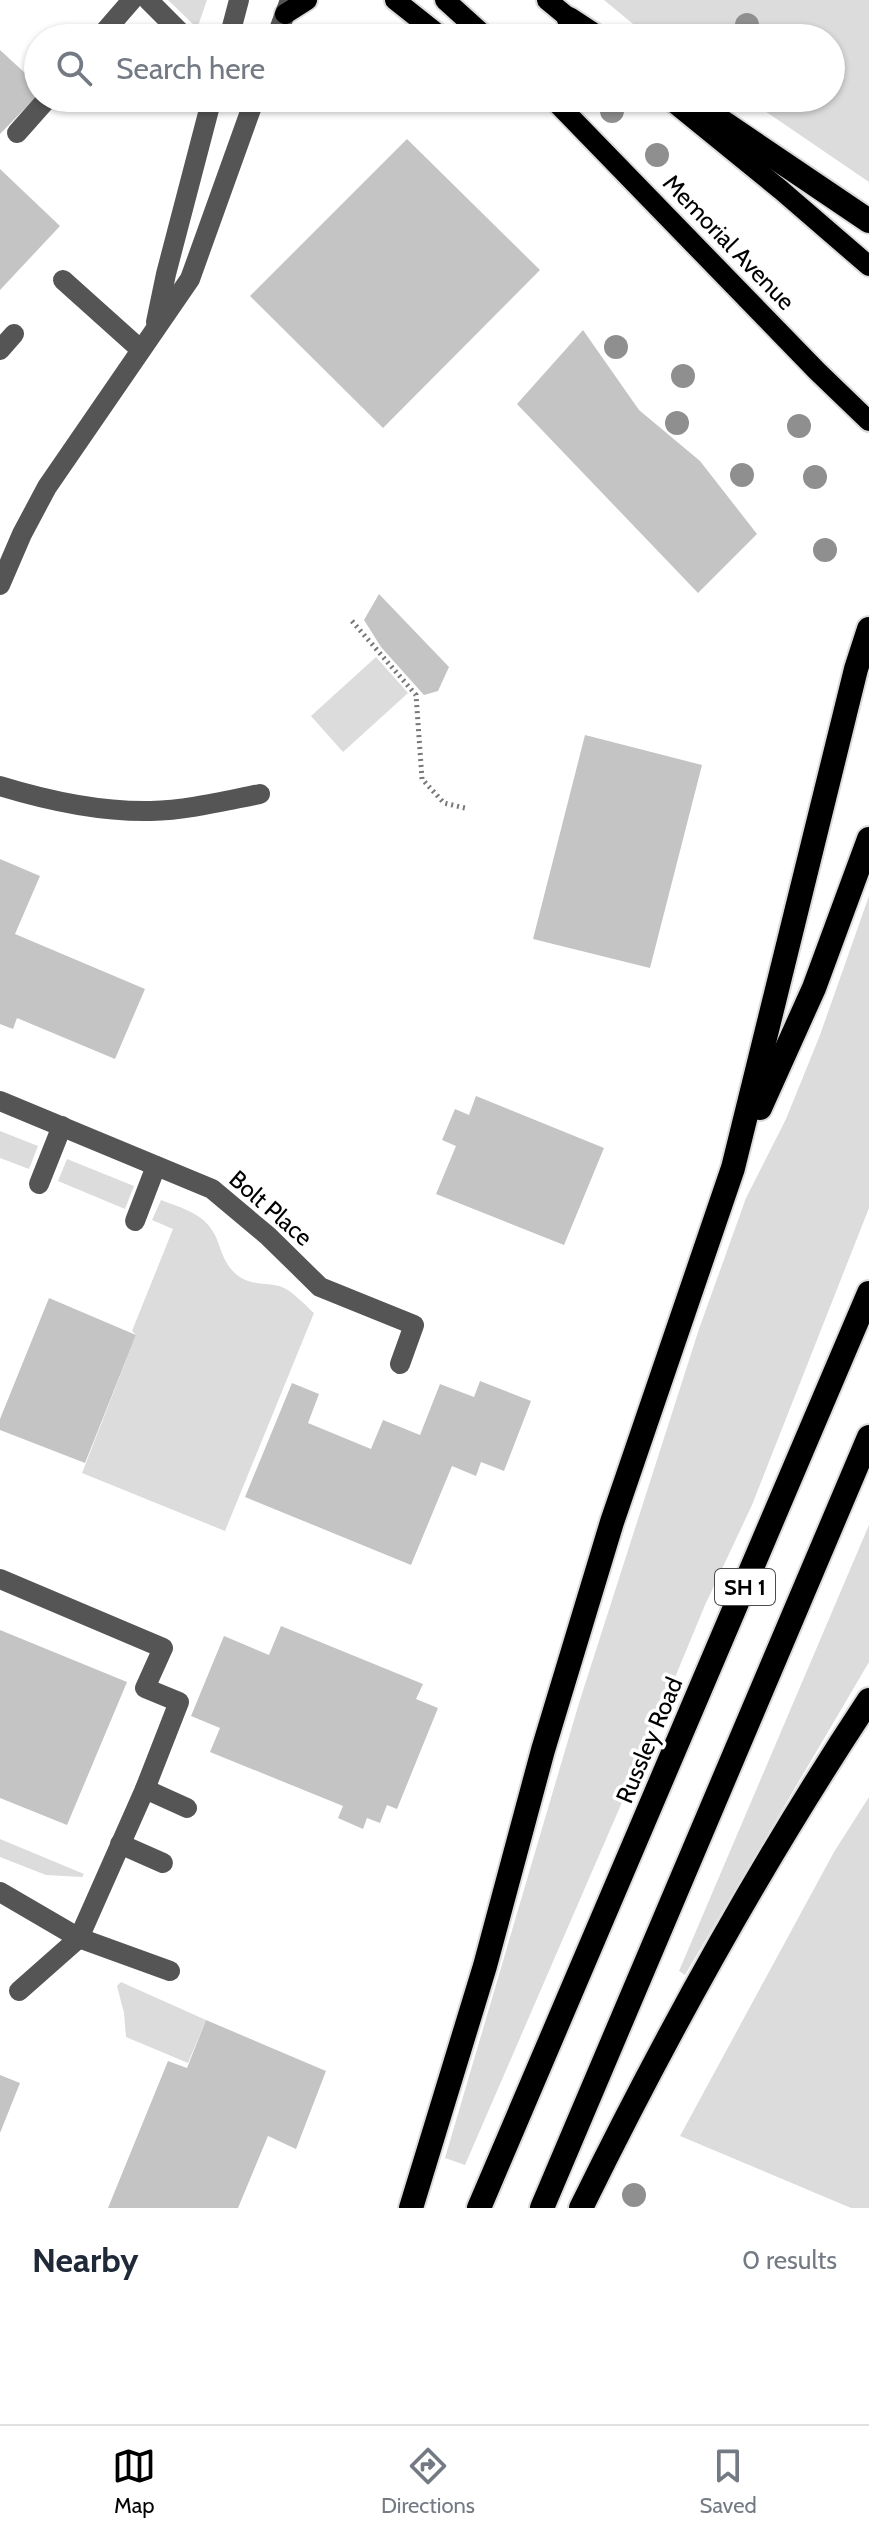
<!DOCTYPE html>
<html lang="en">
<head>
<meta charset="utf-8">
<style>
	:root { --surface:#fff; --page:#f6f6f7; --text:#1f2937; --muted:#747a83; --line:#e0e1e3; --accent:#000 }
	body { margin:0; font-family:Cabin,sans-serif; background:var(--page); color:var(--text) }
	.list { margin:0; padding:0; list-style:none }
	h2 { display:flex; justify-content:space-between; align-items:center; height:104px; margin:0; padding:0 32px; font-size:34px }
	h2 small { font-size:26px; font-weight:400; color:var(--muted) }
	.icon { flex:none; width:44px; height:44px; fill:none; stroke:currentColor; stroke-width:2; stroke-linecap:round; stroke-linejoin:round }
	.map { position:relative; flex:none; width:869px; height:2208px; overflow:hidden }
	.search { position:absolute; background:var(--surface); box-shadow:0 2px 6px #0004; left:24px; right:24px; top:24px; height:88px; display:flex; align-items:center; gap:20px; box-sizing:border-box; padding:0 28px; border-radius:44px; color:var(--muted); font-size:30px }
	.sheet { height:216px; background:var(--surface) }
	nav { display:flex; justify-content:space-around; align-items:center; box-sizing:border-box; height:112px; border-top:2px solid var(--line); background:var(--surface); font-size:22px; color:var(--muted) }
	nav a { display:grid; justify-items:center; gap:4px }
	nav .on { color:var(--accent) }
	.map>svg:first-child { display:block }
	.green { fill:#dcdcdc }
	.building { fill:#c4c4c4 }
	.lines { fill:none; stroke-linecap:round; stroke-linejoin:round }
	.major-casing { stroke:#dbdbdb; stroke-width:24 }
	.highway-casing { stroke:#dbdbdb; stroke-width:28 }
	.path { stroke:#777; stroke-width:5; stroke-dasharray:2 4; stroke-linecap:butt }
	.minor { stroke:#555; stroke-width:20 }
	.major { stroke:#000; stroke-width:20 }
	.highway { stroke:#000; stroke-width:24 }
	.tree { fill:#8f8f8f }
	.labels { text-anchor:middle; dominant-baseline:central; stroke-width:7; stroke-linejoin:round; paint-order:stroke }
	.shield { fill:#fff; stroke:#4c4c4c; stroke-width:2 }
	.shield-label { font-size:22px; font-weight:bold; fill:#000 }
	.street-label { font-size:24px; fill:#000; stroke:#fff }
</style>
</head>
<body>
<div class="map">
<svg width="869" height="2208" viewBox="0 0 869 2208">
	<rect width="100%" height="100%" fill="#fff"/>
	<g class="green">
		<polygon points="168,0 207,0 198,26 195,26"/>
		<polygon points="604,0 869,0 869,182 746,98 831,98 831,38 650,38"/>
		<polygon points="376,657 408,693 343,752 311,716"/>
		<polygon points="869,896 869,1208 752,1505 705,1605 652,1733 465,2165 445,2158 579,1703 699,1329 746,1198 786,1119 820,1035"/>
		<polygon points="0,1131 38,1146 29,1169 0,1158"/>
		<polygon points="67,1159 134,1186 125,1209 58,1181"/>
		<path d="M 161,1200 C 182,1208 206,1214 216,1237 C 222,1252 224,1264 237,1275 C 252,1286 264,1282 279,1286 C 291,1289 305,1305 314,1313 L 225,1531 L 82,1473 L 136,1335 L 132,1331 L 173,1229 L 152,1220 Z"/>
		<polygon points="869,1525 869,1662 685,1975 679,1971"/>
		<polygon points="869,1797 869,2208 851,2208 680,2136 834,1852"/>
		<polygon points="0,1839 84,1874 82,1877 46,1875 0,1857"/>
		<polygon points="121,1982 206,2020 188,2063 126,2037 124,2013 117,1986"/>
	</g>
	<g class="building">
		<polygon points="0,50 38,85 38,95 0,134"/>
		<polygon points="407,139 540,270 383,428 250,296"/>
		<polygon points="0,169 60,226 0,290"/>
		<polygon points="583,330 639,410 700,461 757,534 698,593 517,404"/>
		<polygon points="379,594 449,667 438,691 424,695 381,647 364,620"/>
		<polygon points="585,735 702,765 650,968 533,939"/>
		<polygon points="0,859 40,876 15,934 145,989 115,1059 17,1018 13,1029 0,1024"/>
		<polygon points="476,1096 604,1148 564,1245 436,1194 456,1146 442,1140 455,1109 469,1115"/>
		<polygon points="49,1298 136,1335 85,1463 0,1430 0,1419"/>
		<polygon points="480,1381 531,1401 504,1471 481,1462 476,1476 452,1466 411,1565 245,1497 292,1383 319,1394 308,1423 371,1449 383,1420 420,1435 440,1384 474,1397"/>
		<polygon points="281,1626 423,1684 416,1699 438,1708 397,1809 387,1805 380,1823 367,1818 363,1829 338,1818 343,1806 210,1752 220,1728 191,1716 224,1636 269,1655"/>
		<polygon points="0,1630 127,1682 67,1825 0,1798"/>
		<polygon points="206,2020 326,2071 296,2149 268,2136 238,2208 108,2208 168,2061 187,2068"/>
		<polygon points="0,2075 20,2083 0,2133"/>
	</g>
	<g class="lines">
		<g class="major-casing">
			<g id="major">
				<polyline points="395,0 443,38"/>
				<polyline points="445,0 487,38"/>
				<polyline points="547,0 581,28"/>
				<polyline points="285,14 307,0"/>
				<polyline points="552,98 817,371 869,421"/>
				<polyline points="668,98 781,190 869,266"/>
			</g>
		</g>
		<g class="highway-casing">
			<g id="highway">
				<polyline points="569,19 598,38"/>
				<polyline points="687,98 869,221"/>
				<polyline points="760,1108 814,988 869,839"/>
				<polyline points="411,2208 485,1966 543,1750 612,1522 733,1168 856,669 869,629"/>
				<polyline points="479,2208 869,1293"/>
				<polyline points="542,2208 869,1437"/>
				<path d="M 581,2208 C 667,2033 761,1863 869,1700"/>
			</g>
		</g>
		<polyline class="path" points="352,621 416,695 422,779 444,803 465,808"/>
		<g class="minor">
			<polyline points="148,0 186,38"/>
			<polyline points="99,38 132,0"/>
			<polyline points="229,38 239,0"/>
			<polyline points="276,38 290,0"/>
			<polyline points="17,133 48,98"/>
			<polyline points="63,280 141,350"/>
			<polyline points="156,322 166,274 212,98"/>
			<polyline points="0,350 14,334"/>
			<polyline points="0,585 22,534 47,487 190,279 255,98"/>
			<path d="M 0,786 C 49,801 99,812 151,811 C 188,810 224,801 260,794"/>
			<polyline points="0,1101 212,1189 268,1236 320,1287 414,1325 400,1364"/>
			<polyline points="39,1184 62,1126"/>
			<polyline points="135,1221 156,1166"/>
			<polyline points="0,1579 163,1648 145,1688 179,1702 145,1789 79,1938 19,1991"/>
			<polyline points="145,1789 187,1808"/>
			<polyline points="120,1844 163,1863"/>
			<polyline points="0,1892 79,1938 170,1971"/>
		</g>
		<use href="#major" class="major"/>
		<use href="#highway" class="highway"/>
	</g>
	<g class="tree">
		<circle cx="747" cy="25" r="12"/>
		<circle cx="612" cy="111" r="12"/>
		<circle cx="657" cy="155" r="12"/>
		<circle cx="616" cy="347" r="12"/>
		<circle cx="683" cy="376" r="12"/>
		<circle cx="677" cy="423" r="12"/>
		<circle cx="799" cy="426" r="12"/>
		<circle cx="742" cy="475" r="12"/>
		<circle cx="815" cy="477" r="12"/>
		<circle cx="825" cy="550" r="12"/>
		<circle cx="634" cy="2195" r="12"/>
	</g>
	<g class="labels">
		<rect class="shield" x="715" y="1569" width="60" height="36" rx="6"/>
		<g class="shield-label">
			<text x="745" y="1587">SH 1</text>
		</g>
		<g class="street-label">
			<text transform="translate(729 242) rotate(46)">Memorial Avenue</text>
			<text transform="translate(271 1208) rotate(41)">Bolt Place</text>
			<text transform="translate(649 1740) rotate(-67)">Russley Road</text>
		</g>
	</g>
</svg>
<div class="search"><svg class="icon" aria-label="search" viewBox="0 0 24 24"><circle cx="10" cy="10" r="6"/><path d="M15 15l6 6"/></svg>Search here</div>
</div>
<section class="sheet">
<h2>Nearby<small>0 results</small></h2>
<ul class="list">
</ul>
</section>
<nav>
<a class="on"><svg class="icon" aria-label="map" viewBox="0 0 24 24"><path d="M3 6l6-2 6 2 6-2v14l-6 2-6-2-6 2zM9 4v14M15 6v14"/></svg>Map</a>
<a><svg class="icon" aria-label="directions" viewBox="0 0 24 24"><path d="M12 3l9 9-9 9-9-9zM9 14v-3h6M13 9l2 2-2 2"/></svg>Directions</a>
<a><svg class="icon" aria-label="saved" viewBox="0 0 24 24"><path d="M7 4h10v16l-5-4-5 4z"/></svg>Saved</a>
</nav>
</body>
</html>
